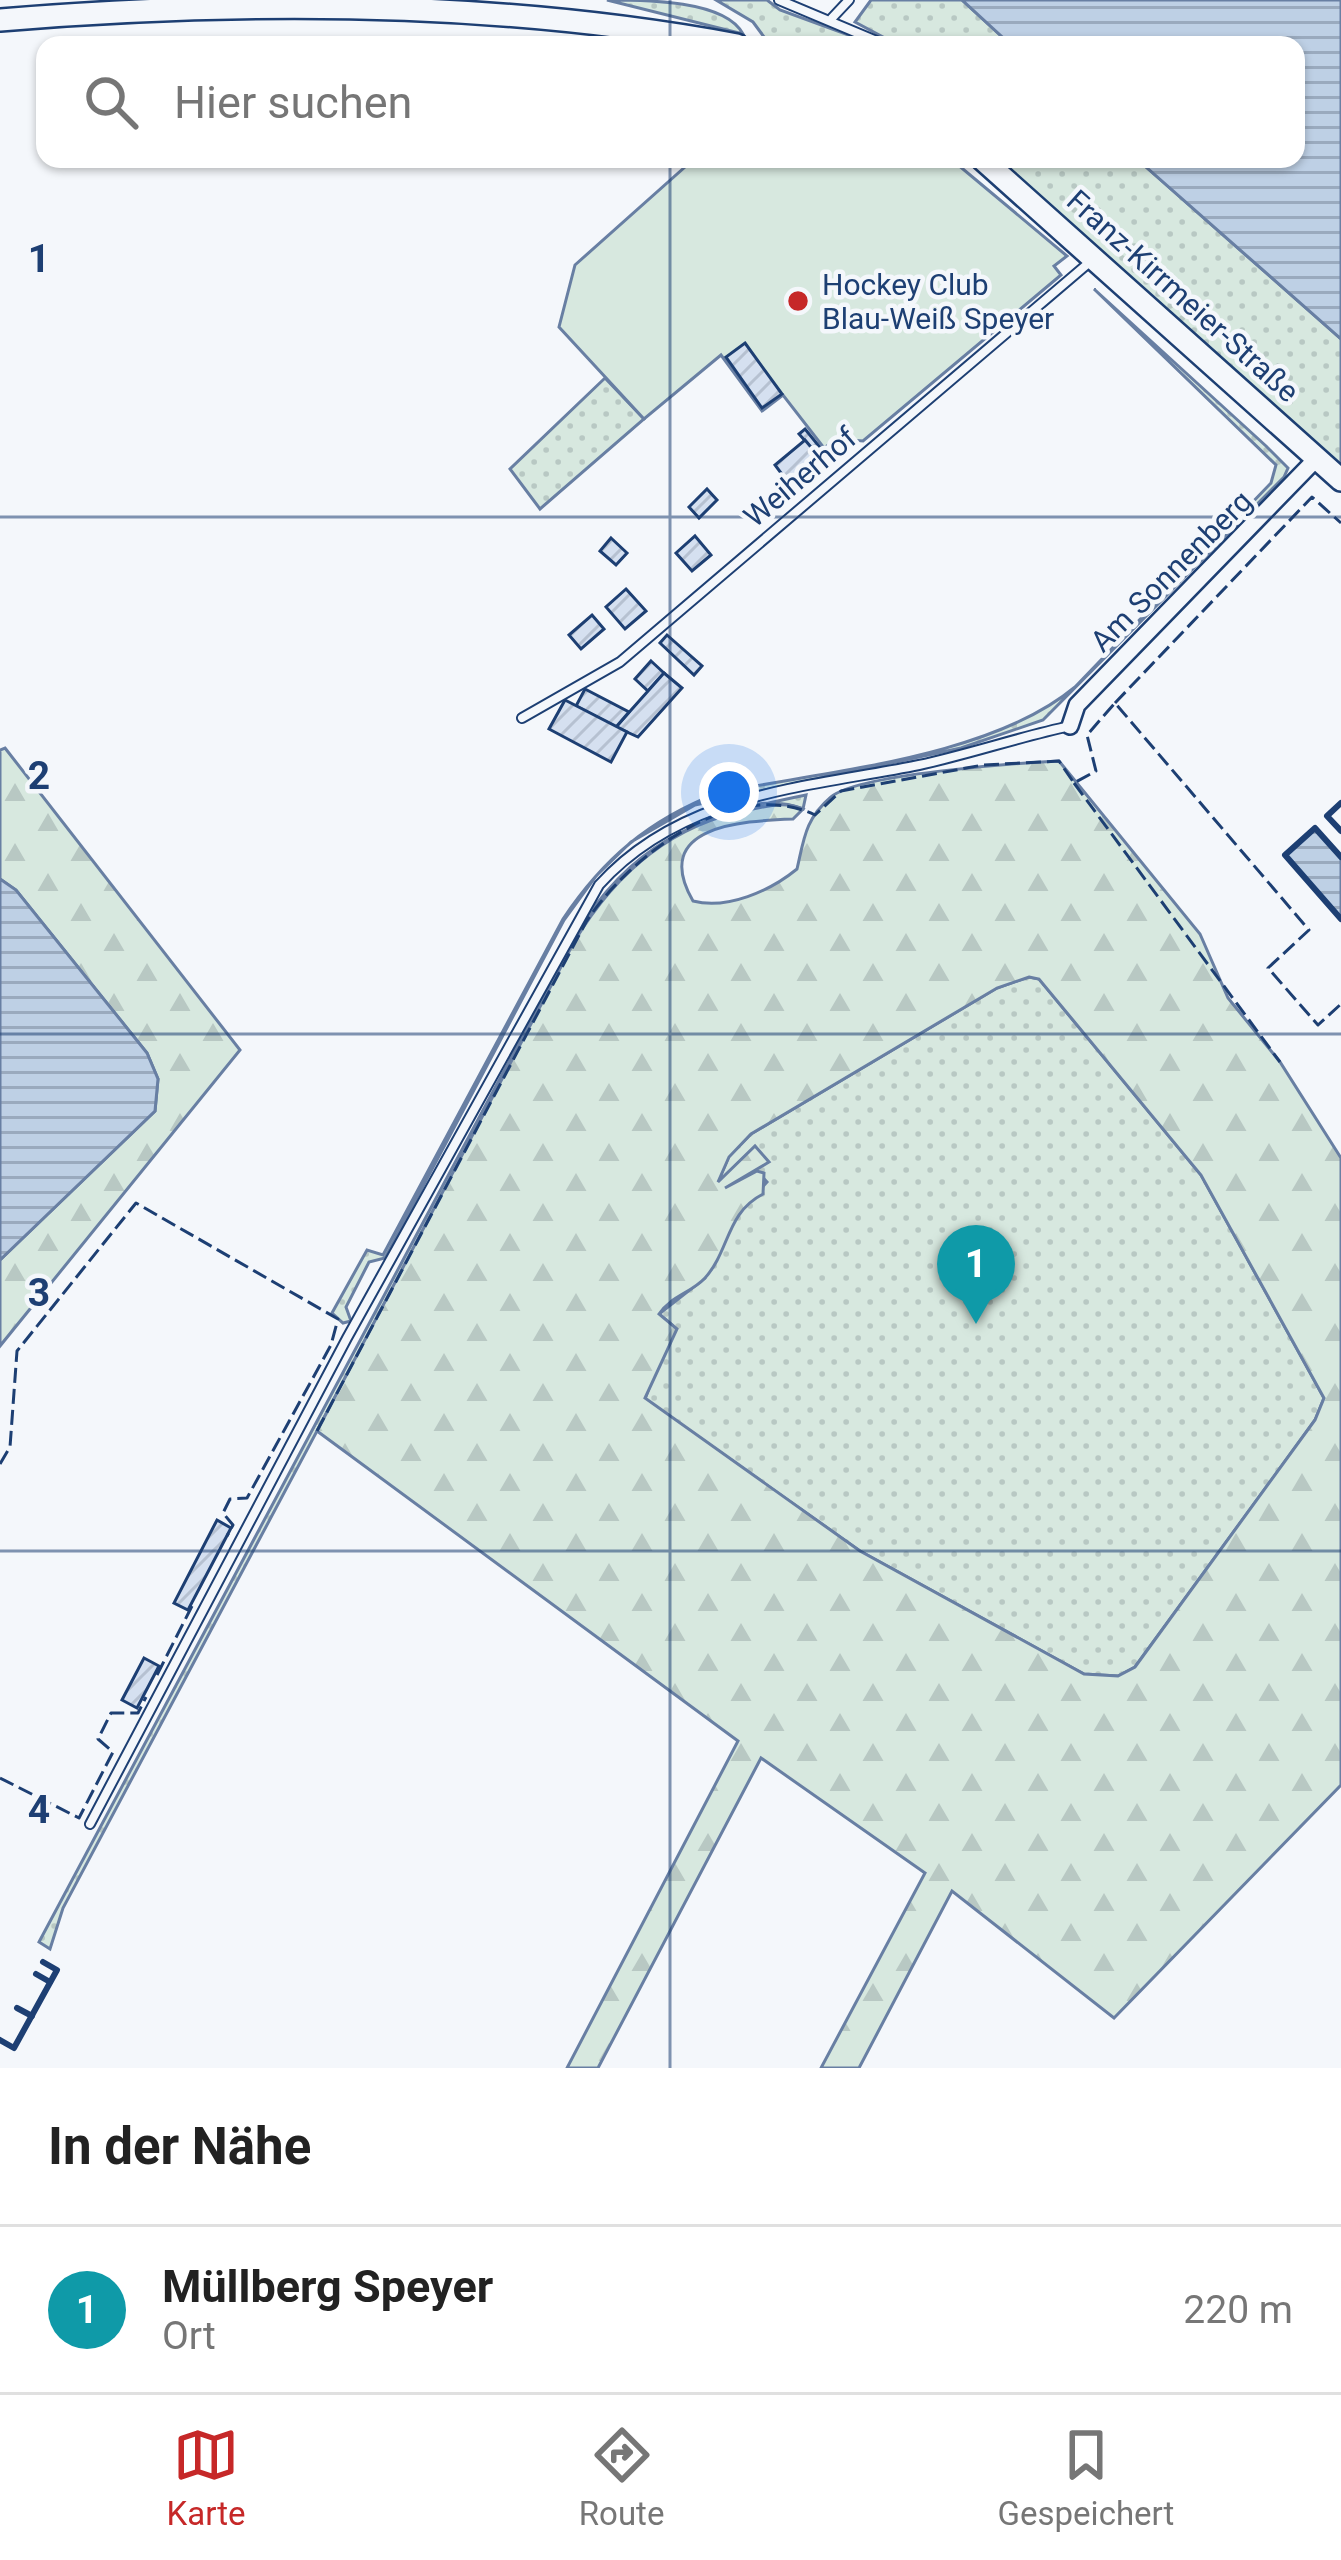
<!DOCTYPE html>
<html lang="de">
<head>
<meta charset="utf-8">
<style>
	:root { --surface:#fff; --page:#f6f6f6; --text:#222; --muted:#767676; --line:#e0e0e0; --accent:#c62828 }
	body { margin:0; font-family:Roboto,sans-serif; background:var(--page); color:var(--text) }
	.you { position:absolute; left:729px; top:792px; width:42px; height:42px; margin:-30px; border:9px solid #fff; border-radius:50%; background:#1a73e8; box-shadow:0 0 0 18px #1a73e833 }
	.badge { display:grid; place-items:center; width:78px; height:78px; border-radius:50%; background:var(--accent); color:#fff; font-size:39px; font-weight:700 }
	.pin { position:absolute; translate:-50% -99px; filter:drop-shadow(0 3px 6px #0008) }
	.pin::after { content:''; position:absolute; top:63px; width:42px; height:36px; background:inherit; clip-path:polygon(0 0,100% 0,50% 100%) }
	.list { margin:0; padding:0; list-style:none }
	h2 { display:flex; justify-content:space-between; align-items:center; height:156px; margin:0; padding:0 48px; font-size:51px }
	h2 small { font-size:39px; font-weight:400; color:var(--muted) }
	.list li { display:grid; grid-template-columns:78px 1fr auto; gap:36px; align-items:center; box-sizing:border-box; height:168px; padding:0 48px; border-top:3px solid var(--line) }
	.list b { display:block; font-size:45px; white-space:nowrap }
	.list p { margin:0; font-size:39px; white-space:nowrap; color:var(--muted) }
	.list em { font-size:39px; font-style:normal; color:var(--muted) }
	.icon { flex:none; width:66px; height:66px; fill:none; stroke:currentColor; stroke-width:2; stroke-linecap:round; stroke-linejoin:round }
	.map { position:relative; flex:none; width:1341px; height:2068px; overflow:hidden }
	.search { position:absolute; background:var(--surface); box-shadow:0 3px 9px #0004; left:36px; right:36px; top:36px; height:132px; display:flex; align-items:center; gap:30px; box-sizing:border-box; padding:0 42px; border-radius:24px; color:var(--muted); font-size:45px }
	.sheet { height:324px; background:var(--surface) }
	nav { display:flex; justify-content:space-around; align-items:center; box-sizing:border-box; height:168px; border-top:3px solid var(--line); background:var(--surface); font-size:33px; color:var(--muted) }
	nav a { display:grid; justify-items:center; gap:6px }
	nav .on { color:var(--accent) }
	.map>svg:first-child { display:block }
	.grass { fill:url(#grass-dots); stroke:#687fa3; stroke-width:3 }
	.forest { fill:url(#forest-firs); stroke:#687fa3; stroke-width:3; fill-rule:evenodd }
	.pitch { fill:#d7e8df; stroke:#687fa3; stroke-width:3 }
	.water { fill:url(#water-rules); stroke:#687fa3; stroke-width:3 }
	.building { fill:url(#building-hatch); stroke:#1d3f73; stroke-width:3 }
	.lines { fill:none; stroke-linecap:round; stroke-linejoin:round }
	.service-casing { stroke:#1d3f73; stroke-width:12 }
	.minor-casing { stroke:#1d3f73; stroke-width:20 }
	.tertiary-casing { stroke:#1d3f73; stroke-width:26 }
	.service { stroke:#f4f7fb; stroke-width:8 }
	.minor { stroke:#f4f7fb; stroke-width:15 }
	.tertiary { stroke:#f4f7fb; stroke-width:21 }
	.fence { stroke:#1d3f73; stroke-width:3; stroke-dasharray:15 6; stroke-linecap:butt }
	.wall { stroke:#1d3f73; stroke-width:6 }
	.grid { fill:none; stroke:#1d3f73; stroke-width:3; stroke-opacity:0.55 }
	.poi-dot { fill:#c62828; stroke:#f4f7fb; stroke-width:4.5 }
	.labels { text-anchor:middle; dominant-baseline:central; stroke-width:9; stroke-linejoin:round; paint-order:stroke }
	.poi-label { font-size:30px; fill:#1d3f73; stroke:#f4f7fb; text-anchor:start }
	.street-label { font-size:30px; fill:#1d3f73; stroke:#f4f7fb }
	.grid-label { font-size:39px; text-anchor:middle; font-weight:bold; fill:#1d3f73; stroke:#f4f7fb; stroke-width:9; stroke-linejoin:round; paint-order:stroke }
</style>
</head>
<body>
<div class="map">
<svg width="1341" height="2068" viewBox="0 0 1341 2068">
	<defs>
		<pattern id="grass-dots" width="8" height="8" patternUnits="userSpaceOnUse" patternTransform="scale(3)"><rect width="8" height="8" fill="#d7e8df"/><path d="M2 2h.1M6 6h.1" fill="none" stroke="#b8c8c3" stroke-width="1.8" stroke-linecap="round"/></pattern>
		<pattern id="forest-firs" width="22" height="20" patternUnits="userSpaceOnUse" patternTransform="scale(3)"><rect width="22" height="20" fill="#d7e8df"/><path d="M5 1l3.5 6h-7zM16 11l3.5 6h-7z" fill="#b8c8c3"/></pattern>
		<pattern id="water-rules" width="6" height="5" patternUnits="userSpaceOnUse" patternTransform="scale(3)"><rect width="6" height="5" fill="#bed0e5"/><path d="M0 2.5h6" fill="none" stroke="#9aaabe"/></pattern>
		<pattern id="building-hatch" width="6" height="6" patternUnits="userSpaceOnUse" patternTransform="scale(3)"><rect width="6" height="6" fill="#d5e0f0"/><path d="M-1 1l2-2M0 6l6-6M5 7l2-2" fill="none" stroke="#b6c1d1"/></pattern>
	</defs>
	<rect width="100%" height="100%" fill="#f4f7fb"/>
	<g class="grass">
		<path d="M 607,0 C 646,0 725,0 743,34 Z"/>
		<polygon points="716,0 767,0 780,10 876,45 770,45 753,22"/>
		<polygon points="871,0 962,0 1011,45 898,45 855,22"/>
		<polygon points="995,159 1137,159 1341,339 1341,470"/>
		<path d="M 1094,289 L 1266,446 L 1288,468 L 1284,477 L 1043,720 L 961,748 L 695,805 L 631,842 L 596,876 L 564,920 L 385,1258 L 369,1262 L 346,1307 L 351,1321 L 343,1323 L 332,1313 L 367,1250 L 383,1255 L 563,919 C 604,858 649,820 718,793 C 826,771 990,758 1075,687 L 1271,483 L 1276,465 Z"/>
		<polygon points="605,378 644,419 540,509 510,469"/>
		<path d="M 806,795 L 803,809 C 736,781 636,859 596,907 L 63,1908 L 50,1949 L 39,1942 L 584,921 C 644,834 707,815 806,795 Z"/>
		<polygon points="1029,977 1039,979 1201,1175 1324,1398 1315,1420 1135,1667 1118,1676 1084,1674 860,1551 645,1399 672,1325 659,1314 705,1278 732,1221 767,1182 757,1171 728,1190 737,1176 768,1162 755,1147 718,1182 729,1156 751,1134 997,988"/>
	</g>
	<g class="forest">
		<polygon points="5,748 240,1050 0,1346 0,1260 155,1111 158,1079 147,1053 16,890 0,879 0,750"/>
		<path d="M 1059,761 L 1200,934 L 1228,998 L 1280,1062 L 1341,1158 L 1341,1785 L 1114,2018 L 952,1891 L 859,2068 L 821,2068 L 925,1873 L 761,1758 L 598,2068 L 567,2068 L 738,1741 L 317,1431 L 574,942 C 614,875 670,825 748,810 C 769,806 784,801 803,809 L 793,819 C 741,821 650,826 693,901 C 727,910 770,891 797,869 C 804,839 805,819 831,797 C 857,774 1019,763 1059,761 ZM 1029,977 L 1039,979 L 1201,1175 L 1324,1398 L 1315,1420 L 1135,1667 L 1118,1676 L 1084,1674 L 860,1551 L 645,1398 L 677,1329 L 659,1314 C 671,1296 691,1293 705,1278 C 730,1250 726,1213 763,1194 L 764,1173 L 757,1171 L 725,1188 L 769,1162 L 755,1146 L 718,1182 L 729,1157 L 751,1134 L 997,988 Z"/>
	</g>
	<polygon class="pitch" points="694,159 951,159 1067,256 1054,266 1061,275 863,441 837,439 824,448 783,395 762,411 721,355 644,419 559,327 575,265"/>
	<g class="water">
		<polygon points="962,0 1341,0 1341,339 1137,159 1296,159 1296,45 1011,45"/>
		<polygon points="1315,828 1341,857 1341,919 1285,855"/>
		<polygon points="0,879 16,890 147,1053 158,1079 155,1111 0,1260"/>
	</g>
	<g class="building">
		<polygon points="745,343 782,394 762,408 726,357"/>
		<polygon points="805,429 831,461 796,491 790,485 821,459 799,434"/>
		<polygon points="805,440 821,459 790,485 775,465"/>
		<polygon points="707,489 717,500 699,518 689,507"/>
		<polygon points="695,536 711,555 692,571 676,553"/>
		<polygon points="611,538 627,553 616,565 600,551"/>
		<polygon points="626,589 646,611 625,629 606,607"/>
		<polygon points="592,615 604,629 581,649 569,635"/>
		<polygon points="667,635 702,666 694,675 660,643"/>
		<polygon points="651,661 664,673 648,691 635,679"/>
		<polygon points="664,673 682,688 638,737 616,727"/>
		<polygon points="585,689 629,712 616,727 576,706"/>
		<polygon points="565,700 627,732 611,762 549,729"/>
		<polygon points="217,1520 231,1528 188,1610 174,1603"/>
		<polygon points="144,1658 159,1666 137,1708 122,1700"/>
	</g>
	<g class="lines">
		<g class="service-casing">
			<g id="service">
				<polyline points="779,0 886,45"/>
				<polyline points="832,18 849,0"/>
				<polyline points="522,718 620,662 1091,261"/>
				<path d="M 90,1824 L 347,1338 L 599,885 C 682,793 804,788 919,765 C 970,754 1019,737 1070,726"/>
			</g>
		</g>
		<g class="minor-casing">
			<polyline id="minor" points="1070,726 1077,705 1317,458"/>
		</g>
		<g class="tertiary-casing">
			<g id="tertiary">
				<path d="M 0,20 C 243,0 497,0 737,45"/>
				<polyline points="982,159 1341,480"/>
			</g>
		</g>
		<use href="#service" class="service"/>
		<use href="#minor" class="minor"/>
		<use href="#tertiary" class="tertiary"/>
		<g class="fence">
			<polyline points="1115,703 1312,497 1341,523"/>
			<polyline points="1074,783 1280,1062"/>
			<path d="M 317,1431 L 586,922 C 629,856 734,776 815,815 L 841,791 L 983,765 L 1059,761 L 1074,783 L 1096,771 L 1087,735 L 1115,703 L 1309,930 L 1268,968 L 1318,1025 L 1341,1004"/>
			<polyline points="0,1464 10,1447 17,1351 136,1203 338,1319 331,1345 247,1498 230,1499 223,1513 233,1525 227,1536"/>
			<polyline points="157,1675 192,1606"/>
			<polyline points="0,1778 79,1818 113,1752 98,1739 111,1713 138,1713 146,1697"/>
		</g>
		<g class="wall">
			<polyline points="1341,803 1327,816 1341,831"/>
			<polyline points="1341,857 1315,828 1285,855 1341,919"/>
			<polyline points="36,1974 50,1982"/>
			<polyline points="17,2008 32,2016"/>
			<polyline points="0,2040 14,2048 57,1970 43,1962"/>
		</g>
	</g>
	<path class="grid" d="M 670,0 L 670,45M 670,159 L 670,2068M 0,517 L 1341,517M 0,1034 L 1341,1034M 0,1551 L 1341,1551"/>
	<circle class="poi-dot" cx="798" cy="301" r="12"/>
	<g class="labels">
		<g class="poi-label">
			<text x="822" y="284">Hockey Club<tspan x="822" dy="34">Blau-Weiß Speyer</tspan></text>
		</g>
		<g class="street-label">
			<text transform="translate(1183 296) rotate(42)">Franz-Kirrmeier-Straße</text>
			<text transform="translate(800 477) rotate(-40)">Weiherhof</text>
			<text transform="translate(1171 571) rotate(-45)">Am Sonnenberg</text>
		</g>
	</g>
	<g class="grid-label">
		<text x="39" y="272">1</text>
		<text x="39" y="789">2</text>
		<text x="39" y="1306">3</text>
		<text x="39" y="1823">4</text>
	</g>
</svg>
<div class="you"></div>
<div class="pin badge" style="left:976px;top:1324px;background:#0f9aa8">1</div>
<div class="search"><svg class="icon" aria-label="search" viewBox="0 0 24 24"><circle cx="10" cy="10" r="6"/><path d="M15 15l6 6"/></svg>Hier suchen</div>
</div>
<section class="sheet">
<h2>In der Nähe<small></small></h2>
<ul class="list">
<li><span class="badge" style="background:#0f9aa8">1</span><div><b>Müllberg Speyer</b><p>Ort</p></div><em>220 m</em></li>
</ul>
</section>
<nav>
<a class="on"><svg class="icon" aria-label="map" viewBox="0 0 24 24"><path d="M3 6l6-2 6 2 6-2v14l-6 2-6-2-6 2zM9 4v14M15 6v14"/></svg>Karte</a>
<a><svg class="icon" aria-label="directions" viewBox="0 0 24 24"><path d="M12 3l9 9-9 9-9-9zM9 14v-3h6M13 9l2 2-2 2"/></svg>Route</a>
<a><svg class="icon" aria-label="saved" viewBox="0 0 24 24"><path d="M7 4h10v16l-5-4-5 4z"/></svg>Gespeichert</a>
</nav>
</body>
</html>
